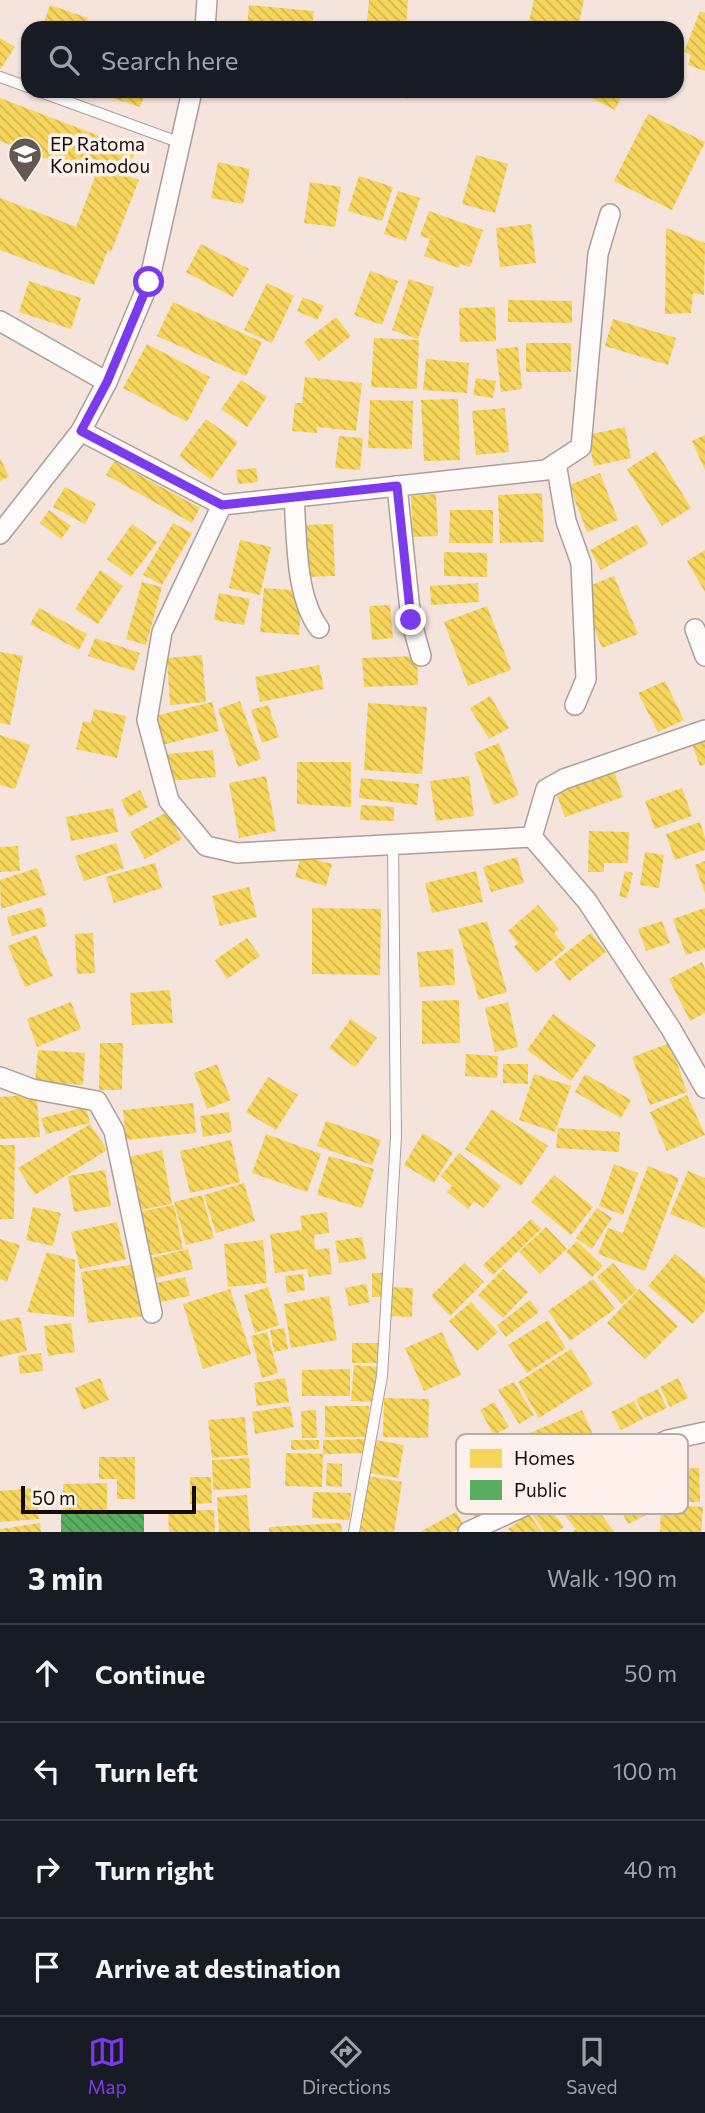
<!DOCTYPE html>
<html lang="en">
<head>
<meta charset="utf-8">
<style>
	:root { --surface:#171b24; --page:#242831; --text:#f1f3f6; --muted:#9ea1a6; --line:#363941; --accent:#7c3aed }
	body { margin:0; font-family:Commissioner,sans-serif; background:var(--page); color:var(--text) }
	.scale { position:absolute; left:21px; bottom:18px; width:175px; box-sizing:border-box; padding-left:7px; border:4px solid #160c07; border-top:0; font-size:19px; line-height:24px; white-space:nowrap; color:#160c07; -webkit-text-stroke:5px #fef1eb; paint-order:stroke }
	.stop { position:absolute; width:21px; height:21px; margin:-16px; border:5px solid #7c3aed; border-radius:50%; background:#fff }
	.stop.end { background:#7c3aed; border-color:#fff; box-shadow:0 2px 7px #0008 }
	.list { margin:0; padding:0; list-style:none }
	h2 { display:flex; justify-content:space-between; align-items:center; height:91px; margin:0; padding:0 28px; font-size:30px }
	h2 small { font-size:23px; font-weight:400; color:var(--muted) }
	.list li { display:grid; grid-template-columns:46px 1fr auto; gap:21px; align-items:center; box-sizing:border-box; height:98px; padding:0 28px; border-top:2px solid var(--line) }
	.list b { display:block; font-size:26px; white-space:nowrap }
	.list em { font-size:23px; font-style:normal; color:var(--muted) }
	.icon { flex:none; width:38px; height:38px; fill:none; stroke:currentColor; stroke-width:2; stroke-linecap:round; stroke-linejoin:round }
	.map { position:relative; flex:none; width:705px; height:1532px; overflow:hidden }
	.search { position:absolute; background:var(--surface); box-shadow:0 2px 5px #0004; left:21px; right:21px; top:21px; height:77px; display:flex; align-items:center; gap:18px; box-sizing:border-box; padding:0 24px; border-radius:21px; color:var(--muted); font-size:26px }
	.sheet { height:483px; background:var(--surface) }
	nav { display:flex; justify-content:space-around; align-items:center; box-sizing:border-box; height:98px; border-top:2px solid var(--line); background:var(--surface); font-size:19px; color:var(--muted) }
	nav a { display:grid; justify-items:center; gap:4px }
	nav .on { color:var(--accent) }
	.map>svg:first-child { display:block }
	.homes { fill:url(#homes-back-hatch) }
	.public { fill:url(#public-back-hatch) }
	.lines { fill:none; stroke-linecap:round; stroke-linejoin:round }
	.lane-casing { stroke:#ab9f99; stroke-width:12 }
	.street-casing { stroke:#ab9f99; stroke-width:22 }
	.lane { stroke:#fdfbfa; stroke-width:10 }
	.street { stroke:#fdfbfa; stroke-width:19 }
	.route { stroke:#7c3aed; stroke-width:9 }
	.labels { text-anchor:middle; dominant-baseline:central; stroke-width:7; stroke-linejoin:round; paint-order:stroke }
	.poi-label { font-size:19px; fill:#160c07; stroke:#fef1eb; text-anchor:start }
	.key { fill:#fef1eb; stroke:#b8aca7; stroke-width:2 }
	.key-label { font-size:19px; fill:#160c07 }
</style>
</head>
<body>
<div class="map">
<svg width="705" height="1532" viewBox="0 0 705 1532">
	<defs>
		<pattern id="homes-back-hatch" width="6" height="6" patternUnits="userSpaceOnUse" patternTransform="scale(1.75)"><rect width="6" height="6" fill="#f6d55c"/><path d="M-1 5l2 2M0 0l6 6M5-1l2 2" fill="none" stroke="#d2b64e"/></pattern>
		<pattern id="public-back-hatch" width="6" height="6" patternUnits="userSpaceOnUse" patternTransform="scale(1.75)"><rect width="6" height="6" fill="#5aae61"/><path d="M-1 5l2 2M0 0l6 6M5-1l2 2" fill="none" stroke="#498c4e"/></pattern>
	</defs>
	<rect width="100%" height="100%" fill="#f4e4dc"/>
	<g class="homes">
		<polygon points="369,0 408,0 406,26 367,22"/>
		<polygon points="534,0 584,0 578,28 563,28 529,21"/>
		<polygon points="50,5 88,18 85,28 42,28"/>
		<polygon points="249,5 314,11 312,28 247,28"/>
		<polygon points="700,11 705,13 705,71 688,65 691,55 684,52"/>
		<polygon points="0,38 15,47 0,70"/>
		<polygon points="74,91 146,91 140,107 97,93 95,99"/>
		<polygon points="380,91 410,91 408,99"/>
		<polygon points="578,91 624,91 615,110"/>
		<polygon points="0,98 136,150 126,175 139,180 111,252 108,250 94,285 0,250 0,198 76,227 95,177 0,141"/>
		<polygon points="648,114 705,142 672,210 614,181"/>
		<polygon points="476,155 508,164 495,213 462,204"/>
		<polygon points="218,162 250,169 243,204 211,198"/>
		<polygon points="359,176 393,187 382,221 348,211"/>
		<polygon points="310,182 341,187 335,227 304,223"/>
		<polygon points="398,191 420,198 406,241 384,234"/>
		<polygon points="429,211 483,230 470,267 460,264 459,268 424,256 430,239 420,236"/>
		<polygon points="531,224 536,263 500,267 496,228"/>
		<polygon points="666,228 705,243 704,295 693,293 691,313 665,314"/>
		<polygon points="201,244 249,269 233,297 186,272"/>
		<polygon points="370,271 398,281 382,325 354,315"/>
		<polygon points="409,279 434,287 418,339 392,330"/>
		<polygon points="29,281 81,298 71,329 19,312"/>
		<polygon points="267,283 294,296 272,343 244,330"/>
		<polygon points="303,297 324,306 317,320 297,311"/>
		<polygon points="508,300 572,301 572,323 508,322"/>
		<polygon points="173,302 262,342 246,376 157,336"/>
		<polygon points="495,307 496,341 460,342 459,308"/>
		<polygon points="336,317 351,336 319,361 304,342"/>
		<polygon points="613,319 676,338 668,365 605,346"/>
		<polygon points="374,338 419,340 417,389 371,387"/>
		<rect x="526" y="343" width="45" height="29"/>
		<polygon points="147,344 210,377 187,422 123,388"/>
		<polygon points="518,347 522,389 501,392 496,349"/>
		<polygon points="426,359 469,363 467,393 423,390"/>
		<polygon points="305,377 362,383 356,431 317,427 317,433 292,431 295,403 302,403"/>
		<polygon points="476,378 496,381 493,398 473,395"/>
		<polygon points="241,380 267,397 247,427 221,409"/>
		<polygon points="458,399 460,460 424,461 421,400"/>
		<polygon points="370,400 413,401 412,449 368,448"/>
		<polygon points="505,408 509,452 476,455 472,411"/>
		<polygon points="206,419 238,442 211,480 179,456"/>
		<polygon points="625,427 631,458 594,466 587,435"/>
		<polygon points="705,435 705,470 692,441"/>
		<polygon points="339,436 363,438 360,470 335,468"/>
		<polygon points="656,451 691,508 662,526 627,469"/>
		<polygon points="0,458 9,477 0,481"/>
		<polygon points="114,461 200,508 192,523 106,475"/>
		<polygon points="256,468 258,482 238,484 236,470"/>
		<polygon points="600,473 618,520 587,532 569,485"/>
		<polygon points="65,487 96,504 85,524 53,507"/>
		<polygon points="542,493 544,542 500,543 498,495"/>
		<polygon points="436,494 438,536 413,537 411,496"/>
		<polygon points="49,510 71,526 61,539 40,523"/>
		<polygon points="450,510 493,510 493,543 449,543"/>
		<polygon points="173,523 192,533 162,585 143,575"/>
		<polygon points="132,524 157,542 131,577 107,559"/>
		<polygon points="333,524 335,576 306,577 304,525"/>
		<polygon points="637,524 648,544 601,570 590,550"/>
		<polygon points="240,540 271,547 260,595 229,588"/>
		<polygon points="705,550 705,592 687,561"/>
		<polygon points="444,552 487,553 487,577 444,576"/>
		<polygon points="100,570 123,586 98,624 75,609"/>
		<polygon points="614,576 638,634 602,648 579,590"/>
		<polygon points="142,582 162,587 146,645 126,639"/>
		<polygon points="478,583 479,602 431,605 430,586"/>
		<polygon points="264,588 302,591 299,635 260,632"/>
		<polygon points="219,593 250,599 244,625 214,620"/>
		<polygon points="390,605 393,638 372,640 369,606"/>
		<polygon points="487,606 511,670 468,686 444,622"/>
		<polygon points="39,608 87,634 79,650 30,624"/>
		<polygon points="95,638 140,653 134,671 88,656"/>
		<polygon points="0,652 23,656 10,725 0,723"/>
		<polygon points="202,655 206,702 170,705 167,658"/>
		<polygon points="417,656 418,685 364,687 362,658"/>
		<polygon points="319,665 324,689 260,702 255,677"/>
		<polygon points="665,681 684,720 658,732 638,693"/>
		<polygon points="490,696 509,728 489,739 470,708"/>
		<polygon points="240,701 261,759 238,767 218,709"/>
		<polygon points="212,702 219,731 162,745 155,716"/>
		<polygon points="368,703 427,707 422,774 364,770"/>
		<polygon points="268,705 279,737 262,743 251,710"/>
		<polygon points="94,709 126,716 117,758 76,749 83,721 91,723"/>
		<polygon points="705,727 705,764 700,766 688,733"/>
		<polygon points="0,735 30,745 15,789 0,785"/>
		<polygon points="499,743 519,795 494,805 474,753"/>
		<polygon points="213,750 216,777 169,781 167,754"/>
		<polygon points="297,762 351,762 351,807 297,804"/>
		<polygon points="613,768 623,797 565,817 554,788"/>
		<polygon points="266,776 276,831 239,838 229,783"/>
		<polygon points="469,776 474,816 436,821 430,781"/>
		<polygon points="361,778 419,784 417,805 359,798"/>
		<polygon points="682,788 692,816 655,829 645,801"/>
		<polygon points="140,790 148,807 129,817 121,800"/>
		<polygon points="361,805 394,807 394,821 360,820"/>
		<polygon points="113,808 118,832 71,841 66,817"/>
		<polygon points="167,812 182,839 145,859 130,832"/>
		<polygon points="700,822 705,838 705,850 675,860 666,834"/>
		<polygon points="589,831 629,832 628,863 604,863 604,872 588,872"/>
		<polygon points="116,843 124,868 84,881 75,856"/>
		<polygon points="18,846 20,871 0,872 0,847"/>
		<polygon points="645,852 664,855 659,888 640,885"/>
		<polygon points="301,856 332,864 326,886 295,877"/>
		<polygon points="517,857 524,883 491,892 483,867"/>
		<polygon points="705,861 705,893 695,865"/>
		<polygon points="155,863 162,888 114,903 106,877"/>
		<polygon points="37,868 46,895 1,909 0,880"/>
		<polygon points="476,871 483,902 432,913 425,883"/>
		<polygon points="625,871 633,873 627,898 619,896"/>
		<polygon points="249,887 257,917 220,926 212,896"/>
		<polygon points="538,905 559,929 554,933 566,948 536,973 514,947 518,943 508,931"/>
		<polygon points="42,907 47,926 12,936 7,917"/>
		<polygon points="312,908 381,909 380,975 312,974"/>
		<polygon points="705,908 705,949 686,955 673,919"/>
		<polygon points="487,921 507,992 479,1000 458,929"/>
		<polygon points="662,921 670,943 646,951 638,929"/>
		<polygon points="93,933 95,973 77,974 75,934"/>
		<polygon points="591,933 606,952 569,981 554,962"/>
		<polygon points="36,935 53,976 25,987 8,946"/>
		<polygon points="247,938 260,956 227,979 215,960"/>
		<polygon points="453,949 455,985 420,987 417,952"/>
		<polygon points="702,962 705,969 705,1013 690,1021 669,979"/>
		<polygon points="170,990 173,1023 132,1025 130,993"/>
		<polygon points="459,1000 460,1043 422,1044 422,1001"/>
		<polygon points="71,1002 81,1029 37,1047 27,1019"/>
		<polygon points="508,1002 518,1047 495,1052 485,1008"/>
		<polygon points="553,1014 596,1045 571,1081 527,1050"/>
		<polygon points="351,1019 377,1038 355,1067 329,1048"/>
		<polygon points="100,1043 123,1043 122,1090 99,1090"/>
		<polygon points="670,1043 687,1092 650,1105 632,1057"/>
		<polygon points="38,1050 85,1053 83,1085 35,1082"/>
		<polygon points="466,1054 498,1056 497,1078 465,1076"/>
		<polygon points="217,1064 231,1100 207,1109 194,1073"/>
		<polygon points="503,1064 528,1064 528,1084 503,1083"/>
		<polygon points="534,1074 571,1086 555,1132 519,1120"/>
		<polygon points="585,1074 631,1100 621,1118 575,1092"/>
		<polygon points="268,1077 298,1095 276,1130 246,1112"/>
		<polygon points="28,1095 28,1100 37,1099 40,1137 0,1139 0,1097"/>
		<polygon points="687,1095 705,1135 667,1151 650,1112"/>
		<polygon points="193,1103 196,1133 126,1140 123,1110"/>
		<polygon points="86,1107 90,1123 46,1134 41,1118"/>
		<polygon points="492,1109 548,1146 521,1186 465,1149"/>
		<polygon points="229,1112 232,1132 203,1137 200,1116"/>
		<polygon points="326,1121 381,1140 372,1165 317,1146"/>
		<polygon points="90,1124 107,1150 35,1195 18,1168"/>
		<polygon points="558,1128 620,1132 619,1152 556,1148"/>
		<polygon points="423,1133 453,1152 434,1183 404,1165"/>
		<polygon points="266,1134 321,1154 307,1192 252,1173"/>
		<polygon points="231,1140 240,1182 190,1193 180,1151"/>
		<polygon points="0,1145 15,1145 14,1219 0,1219"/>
		<polygon points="162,1150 172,1204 140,1210 129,1157"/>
		<polygon points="459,1153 501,1186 484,1208 474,1201 468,1209 447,1192 452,1186 441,1176"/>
		<polygon points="329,1156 374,1169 362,1208 317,1195"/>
		<polygon points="614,1164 638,1173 623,1215 599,1206"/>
		<polygon points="648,1166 679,1178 645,1271 598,1254 608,1228 623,1233"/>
		<polygon points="105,1170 111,1206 74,1212 68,1176"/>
		<polygon points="688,1171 705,1178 705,1228 670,1214"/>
		<polygon points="554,1175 593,1207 571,1235 531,1202"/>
		<polygon points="244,1183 255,1221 216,1233 204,1195"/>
		<polygon points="202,1195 214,1238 186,1245 174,1202"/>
		<polygon points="174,1205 183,1249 147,1256 138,1212"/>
		<polygon points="33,1207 61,1213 53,1246 26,1240"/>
		<polygon points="597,1208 612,1218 592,1249 576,1238"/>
		<polygon points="327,1212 329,1233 314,1235 315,1250 329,1248 332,1274 309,1277 307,1269 275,1273 270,1234 302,1230 300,1216"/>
		<polygon points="531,1219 541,1229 493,1275 483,1265"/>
		<polygon points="117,1222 126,1259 80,1269 71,1232"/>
		<polygon points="546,1227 567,1249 540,1274 519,1252"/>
		<polygon points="362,1237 366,1259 339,1263 335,1241"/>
		<polygon points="0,1239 20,1245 7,1282 0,1279"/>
		<polygon points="263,1240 267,1283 228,1287 224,1244"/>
		<polygon points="577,1241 603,1266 592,1277 566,1252"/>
		<polygon points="188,1249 193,1269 156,1278 151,1258"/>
		<polygon points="47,1252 75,1260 74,1317 27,1312"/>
		<polygon points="675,1254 705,1278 705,1310 693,1324 648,1286"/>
		<polygon points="464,1263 484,1282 450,1316 431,1296"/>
		<polygon points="613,1263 637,1290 622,1304 597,1277"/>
		<polygon points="137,1264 144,1316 88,1323 81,1272"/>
		<polygon points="503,1269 528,1292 503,1318 478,1295"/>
		<rect x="372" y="1273" width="13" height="24"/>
		<polygon points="303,1274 305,1290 287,1293 285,1276"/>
		<polygon points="185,1277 190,1296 160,1302 156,1283"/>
		<polygon points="593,1279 615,1309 570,1341 548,1311"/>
		<polygon points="366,1284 370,1302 349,1306 345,1288"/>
		<polygon points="268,1287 279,1325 255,1333 244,1295"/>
		<polygon points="390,1287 413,1288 412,1317 389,1316"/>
		<polygon points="230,1289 251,1354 203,1369 183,1304"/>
		<polygon points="639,1289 678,1326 645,1359 607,1323"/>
		<polygon points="329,1296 337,1340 291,1348 284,1304"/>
		<polygon points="530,1300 539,1312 506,1337 497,1325"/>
		<polygon points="471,1302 498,1332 477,1351 449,1321"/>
		<polygon points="20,1317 27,1351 0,1357 0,1321"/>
		<polygon points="548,1320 566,1348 527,1373 508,1345"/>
		<polygon points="71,1323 75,1352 48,1356 44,1326"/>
		<polygon points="284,1328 288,1349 274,1352 270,1330"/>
		<polygon points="267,1332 278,1373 262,1378 251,1336"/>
		<polygon points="442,1332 461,1375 424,1391 405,1348"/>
		<rect x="352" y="1343" width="27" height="20"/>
		<polygon points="571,1349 593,1384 539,1418 518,1382"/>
		<polygon points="41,1353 43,1371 20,1374 18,1356"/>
		<polygon points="354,1365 378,1367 376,1402 351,1401"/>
		<polygon points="350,1369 350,1396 302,1396 302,1370"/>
		<polygon points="100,1378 109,1400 83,1410 75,1388"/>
		<polygon points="285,1378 289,1402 257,1406 254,1383"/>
		<polygon points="678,1378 688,1398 670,1407 660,1387"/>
		<polygon points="514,1382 534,1415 519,1424 498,1390"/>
		<polygon points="658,1389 667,1408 645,1418 636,1399"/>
		<polygon points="384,1398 429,1399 428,1438 383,1437"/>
		<polygon points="634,1401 643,1419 621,1430 611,1412"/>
		<polygon points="494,1402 509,1427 494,1435 480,1410"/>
		<polygon points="290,1406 294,1427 255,1434 252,1412"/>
		<polygon points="325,1406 369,1406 368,1437 325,1437"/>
		<polygon points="316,1410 317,1438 302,1438 301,1411"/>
		<polygon points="582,1410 596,1442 587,1446 589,1452 551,1469 548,1463 534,1470 519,1438"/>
		<polygon points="245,1417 248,1455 212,1458 208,1420"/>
		<polygon points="365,1439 365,1453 323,1454 323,1440"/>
		<polygon points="291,1440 319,1440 319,1449 291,1450"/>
		<polygon points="375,1440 404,1445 398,1478 369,1473"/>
		<polygon points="286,1453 323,1454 322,1487 285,1486"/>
		<polygon points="99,1457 135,1457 135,1499 117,1499 117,1479 99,1479"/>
		<polygon points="249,1458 251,1488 213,1490 212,1460"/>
		<polygon points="327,1463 342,1464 342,1487 326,1486"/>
		<polygon points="625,1468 648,1514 628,1524 605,1478"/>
		<polygon points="699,1468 700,1502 661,1503 660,1470"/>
		<polygon points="369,1476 402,1482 394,1532 360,1532"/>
		<polygon points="190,1477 211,1477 212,1503 190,1504"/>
		<polygon points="107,1483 107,1510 63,1510 63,1484"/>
		<polygon points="505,1487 514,1502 478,1523 469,1508"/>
		<polygon points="36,1488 39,1519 0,1522 0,1491"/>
		<polygon points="313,1492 351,1493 350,1520 312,1518"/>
		<polygon points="247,1495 250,1532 219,1532 217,1497"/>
		<polygon points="589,1497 614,1532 572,1532 576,1529 565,1516"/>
		<polygon points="545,1502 564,1527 557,1532 545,1532 531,1513"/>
		<polygon points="661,1504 703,1507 701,1532 660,1532"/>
		<polygon points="214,1510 215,1532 169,1532 168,1511"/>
		<polygon points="456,1512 464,1526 453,1532 420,1532"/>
		<polygon points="529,1514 542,1532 511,1532 508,1529"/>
		<polygon points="40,1523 41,1532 0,1532 0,1529"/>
		<polygon points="341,1523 342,1532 269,1532 269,1527"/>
	</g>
	<rect class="public" x="61" y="1513" width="83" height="19"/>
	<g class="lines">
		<g class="lane-casing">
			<g id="lane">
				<polyline points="0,77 28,87"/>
				<polyline points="38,91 181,143"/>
				<polyline points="354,1532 382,1376 396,1137 393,846"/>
			</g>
		</g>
		<g class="street-casing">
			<g id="street">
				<polyline points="205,28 207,0"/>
				<polyline points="0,321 107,382"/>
				<polyline points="81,431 222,505 546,470 581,447 598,254 610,214"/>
				<polyline points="556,463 566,521 581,563 586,679 575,705"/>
				<polyline points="397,486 411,620 421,656"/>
				<path d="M 294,498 C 297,537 295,596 319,628"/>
				<polyline points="222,505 162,632 147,720 169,801 206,846 237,853 532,837 587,901 671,1029 705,1088"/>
				<polyline points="0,534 81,431 107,382 149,282 192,91"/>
				<polyline points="695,629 705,656"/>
				<polyline points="532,837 546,789 564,779 705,730"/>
				<polyline points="0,1077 32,1089 97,1101 114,1131 152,1313"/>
				<polyline points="468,1532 668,1440 705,1432"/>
			</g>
		</g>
		<use href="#lane" class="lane"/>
		<use href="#street" class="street"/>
	</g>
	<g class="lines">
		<polyline class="route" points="149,282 107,382 81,431 222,505 397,486 411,620"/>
	</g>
	<defs>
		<g id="school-pin" transform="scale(1.75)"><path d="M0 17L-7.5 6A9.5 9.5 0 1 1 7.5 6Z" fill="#645852" stroke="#fef1eb"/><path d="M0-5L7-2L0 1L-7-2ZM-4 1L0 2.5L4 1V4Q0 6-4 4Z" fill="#fff"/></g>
	</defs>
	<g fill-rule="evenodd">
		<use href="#school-pin" x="25" y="154"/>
	</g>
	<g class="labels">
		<g class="poi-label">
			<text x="50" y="143">EP Ratoma<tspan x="50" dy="22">Konimodou</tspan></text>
		</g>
	</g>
	<rect x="456" y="1434" width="232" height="80" rx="10" class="key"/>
	<rect x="470" y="1449" width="32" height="19" fill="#f6d55c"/>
	<rect x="470" y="1480" width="32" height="20" fill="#5aae61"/>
	<g class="key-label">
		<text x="514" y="1465">Homes</text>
		<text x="514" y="1497">Public</text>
	</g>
</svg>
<div class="scale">50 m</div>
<div class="stop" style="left:149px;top:282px"></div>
<div class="stop end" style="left:411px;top:620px"></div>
<div class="search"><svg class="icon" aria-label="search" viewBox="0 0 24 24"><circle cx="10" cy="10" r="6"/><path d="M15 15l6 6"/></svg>Search here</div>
</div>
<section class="sheet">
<h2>3 min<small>Walk · 190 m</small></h2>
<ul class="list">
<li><svg class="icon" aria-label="ahead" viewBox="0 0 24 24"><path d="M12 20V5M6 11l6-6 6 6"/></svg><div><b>Continue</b></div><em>50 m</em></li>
<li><svg class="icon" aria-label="left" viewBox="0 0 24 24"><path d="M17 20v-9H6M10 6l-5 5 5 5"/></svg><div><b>Turn left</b></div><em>100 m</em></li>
<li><svg class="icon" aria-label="right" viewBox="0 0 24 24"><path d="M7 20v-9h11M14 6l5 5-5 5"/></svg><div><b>Turn right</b></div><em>40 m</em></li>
<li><svg class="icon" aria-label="arrive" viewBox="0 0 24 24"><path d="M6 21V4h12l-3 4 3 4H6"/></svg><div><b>Arrive at destination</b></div></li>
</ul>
</section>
<nav>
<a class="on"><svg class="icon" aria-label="map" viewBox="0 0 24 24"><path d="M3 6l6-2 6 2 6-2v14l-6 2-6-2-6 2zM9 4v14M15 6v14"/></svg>Map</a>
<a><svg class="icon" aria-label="directions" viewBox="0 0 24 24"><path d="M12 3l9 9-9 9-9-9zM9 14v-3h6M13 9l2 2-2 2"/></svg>Directions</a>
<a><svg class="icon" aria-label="saved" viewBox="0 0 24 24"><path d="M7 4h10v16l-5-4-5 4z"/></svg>Saved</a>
</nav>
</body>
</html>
